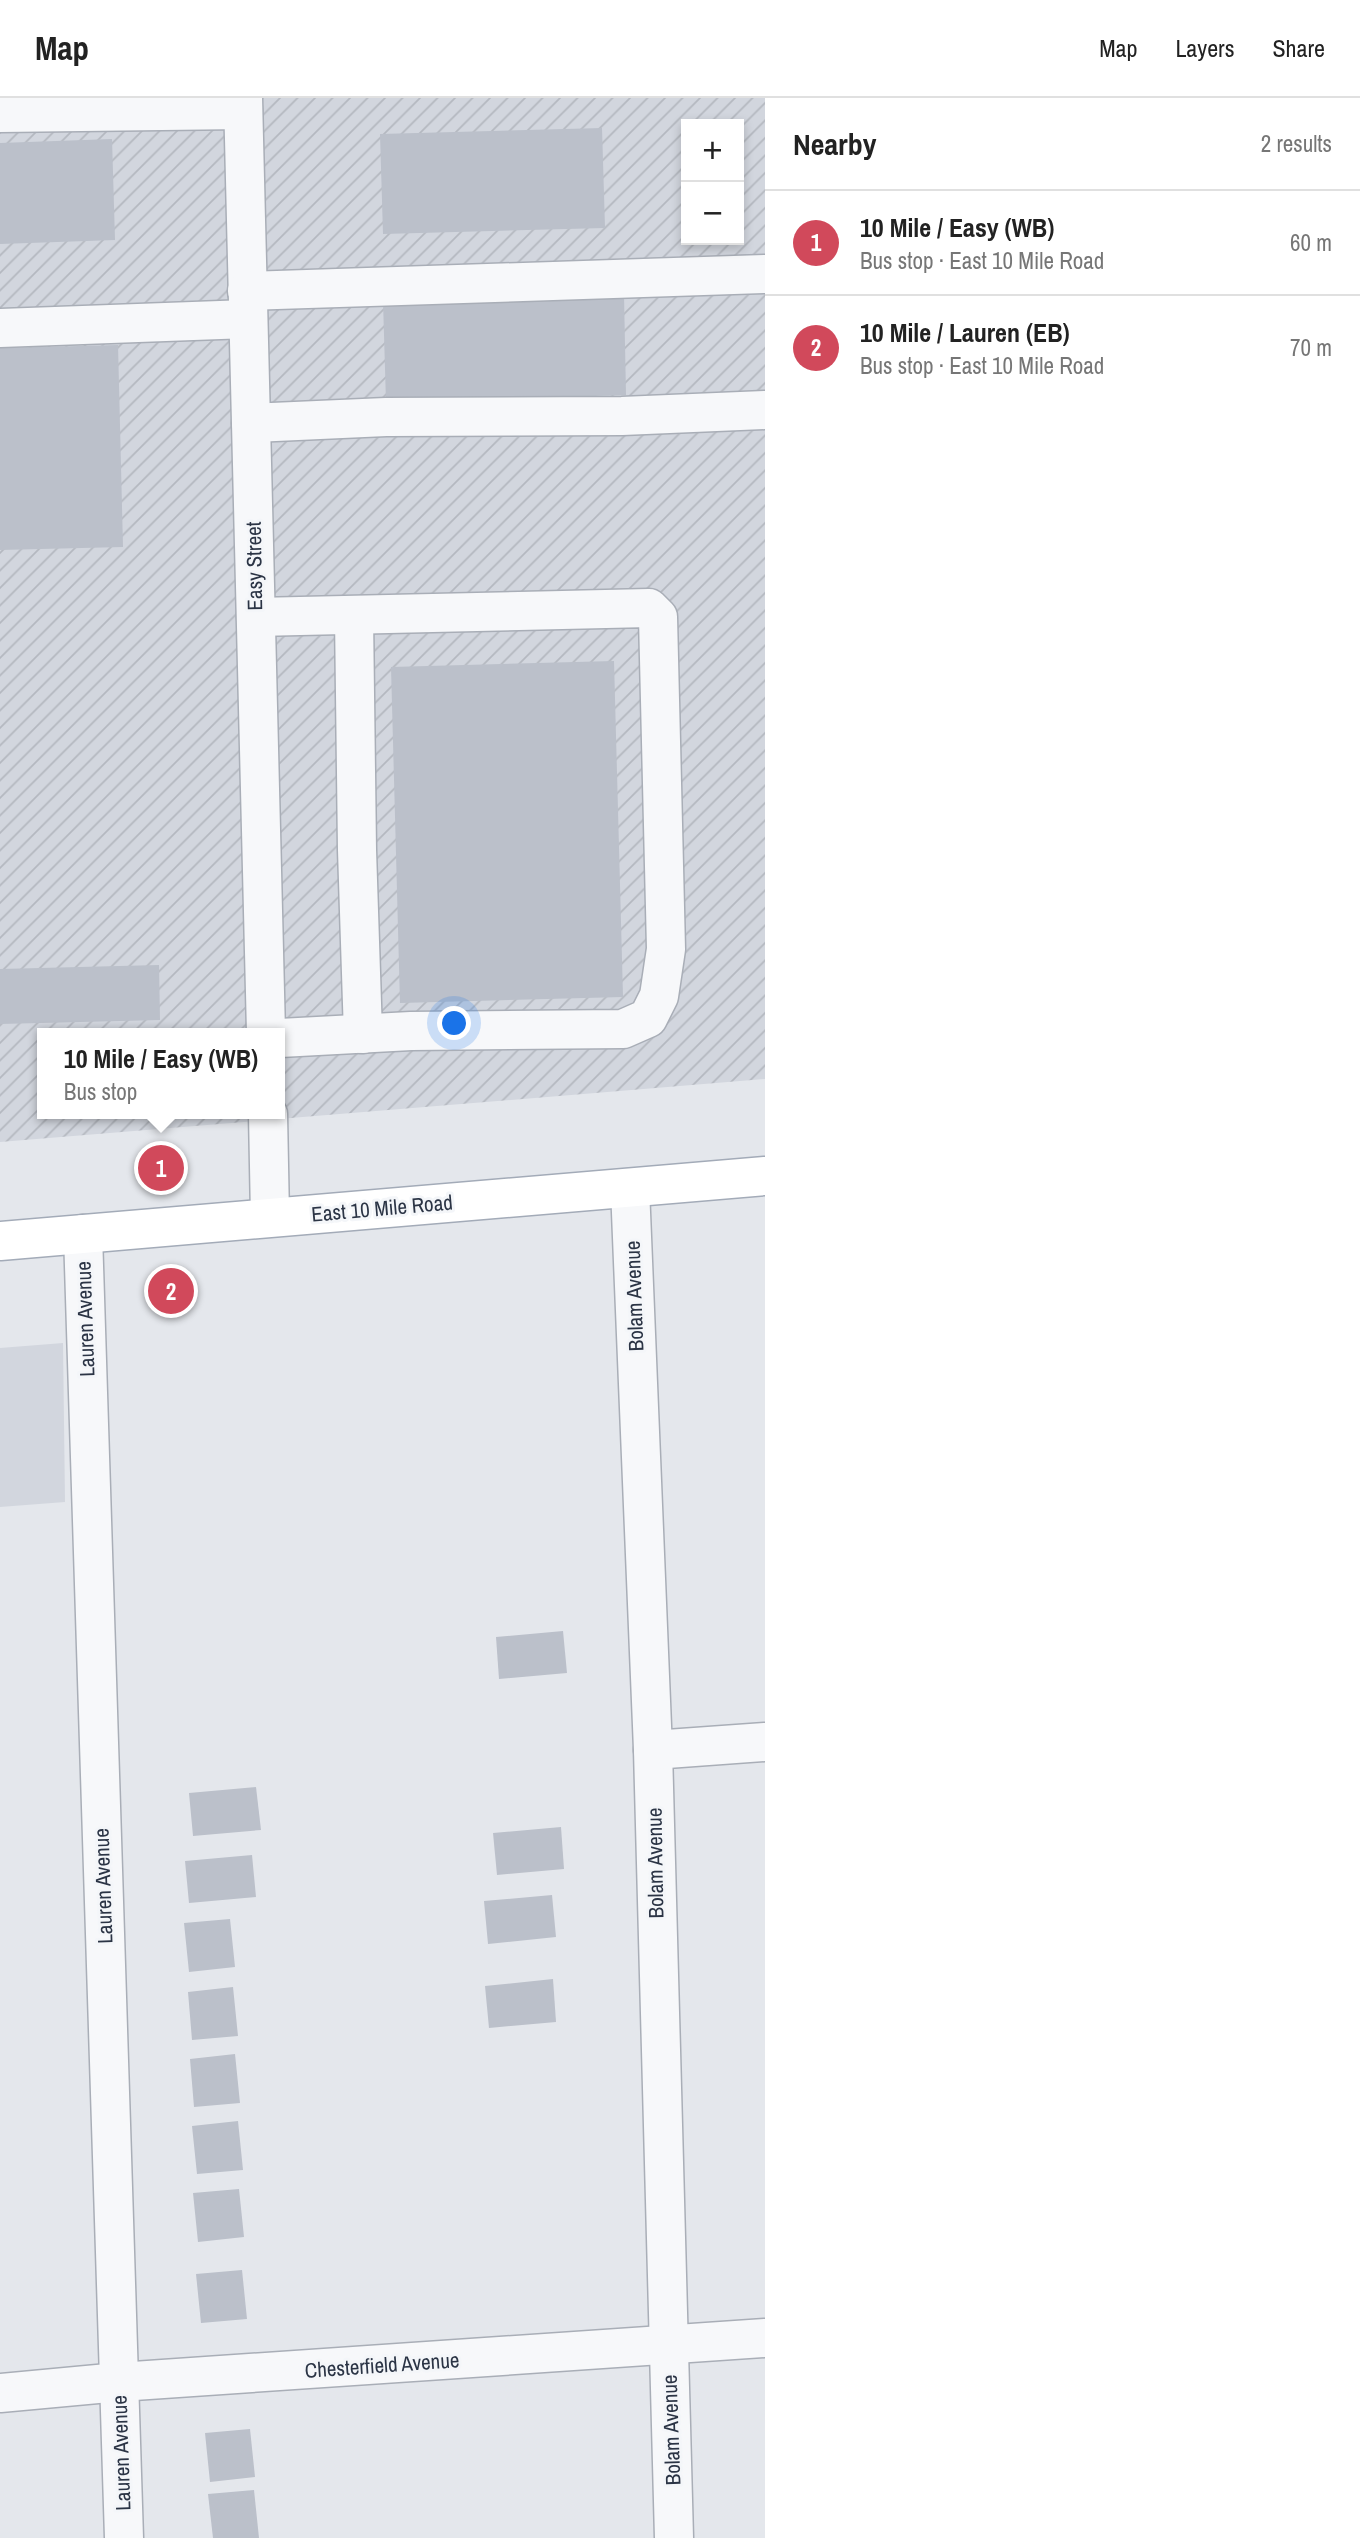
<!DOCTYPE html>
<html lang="en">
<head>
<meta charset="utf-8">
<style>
	:root { --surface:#fff; --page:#f6f6f6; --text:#222; --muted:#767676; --line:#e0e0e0; --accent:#d1495b }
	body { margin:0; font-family:"Archivo Narrow",sans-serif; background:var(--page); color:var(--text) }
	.controls { position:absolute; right:21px; top:21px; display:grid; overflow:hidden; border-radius:0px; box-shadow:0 4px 10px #0003 }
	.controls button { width:63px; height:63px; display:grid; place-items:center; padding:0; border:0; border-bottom:2px solid var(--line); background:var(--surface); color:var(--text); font:35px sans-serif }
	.you { position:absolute; left:455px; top:926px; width:24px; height:24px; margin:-18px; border:5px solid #fff; border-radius:50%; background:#1a73e8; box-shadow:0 0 0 10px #1a73e833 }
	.badge { display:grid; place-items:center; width:46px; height:46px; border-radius:50%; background:var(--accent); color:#fff; font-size:23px; font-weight:700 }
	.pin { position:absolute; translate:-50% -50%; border:4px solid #fff; box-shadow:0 2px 7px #0006 }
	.popup { position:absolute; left:37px; top:930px; width:248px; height:91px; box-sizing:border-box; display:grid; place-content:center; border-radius:0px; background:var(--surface); filter:drop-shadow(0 2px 5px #0005); font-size:23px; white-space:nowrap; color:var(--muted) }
	.popup b { font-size:26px; color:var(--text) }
	.popup::after { content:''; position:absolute; left:50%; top:100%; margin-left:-14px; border:14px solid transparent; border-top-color:var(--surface) }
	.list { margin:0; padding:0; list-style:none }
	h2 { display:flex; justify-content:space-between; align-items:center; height:91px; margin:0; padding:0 28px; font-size:30px }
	h2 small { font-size:23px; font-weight:400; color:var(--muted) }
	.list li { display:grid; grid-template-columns:46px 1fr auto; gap:21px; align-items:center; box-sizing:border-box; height:105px; padding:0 28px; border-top:2px solid var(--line) }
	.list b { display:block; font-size:26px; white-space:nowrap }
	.list p { margin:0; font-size:23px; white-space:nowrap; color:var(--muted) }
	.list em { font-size:23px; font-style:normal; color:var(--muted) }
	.map { position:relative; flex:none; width:765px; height:2440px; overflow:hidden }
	header { display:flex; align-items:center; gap:42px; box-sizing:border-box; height:98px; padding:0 35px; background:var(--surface); border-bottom:2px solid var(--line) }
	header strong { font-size:33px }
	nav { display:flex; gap:38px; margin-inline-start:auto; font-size:24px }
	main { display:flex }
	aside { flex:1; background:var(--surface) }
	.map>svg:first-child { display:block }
	.built { fill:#d2d6de }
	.industrial { fill:url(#industrial-furrows); fill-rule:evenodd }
	.building { fill:#bbc0ca }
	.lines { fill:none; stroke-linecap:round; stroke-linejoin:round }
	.minor-casing { stroke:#a9aeb7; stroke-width:41 }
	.major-casing { stroke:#a3abb8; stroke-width:41 }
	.minor { stroke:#f7f8fa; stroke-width:38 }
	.major { stroke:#fff; stroke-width:38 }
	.labels { text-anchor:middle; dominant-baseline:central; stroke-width:6; stroke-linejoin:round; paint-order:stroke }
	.street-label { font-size:21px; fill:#2b3445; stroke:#f4f6f9 }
</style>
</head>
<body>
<header>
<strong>Map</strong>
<nav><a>Map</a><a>Layers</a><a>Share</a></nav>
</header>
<main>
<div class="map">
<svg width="765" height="2440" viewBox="0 0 765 2440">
	<defs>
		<pattern id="industrial-furrows" width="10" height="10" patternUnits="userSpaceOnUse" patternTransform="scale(1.75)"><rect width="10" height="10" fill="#d2d6de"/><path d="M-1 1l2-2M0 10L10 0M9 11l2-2" fill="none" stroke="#b4b8c0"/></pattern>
	</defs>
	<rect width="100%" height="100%" fill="#e4e7ec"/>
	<polygon class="built" points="63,1245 65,1404 0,1409 0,1250"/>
	<path class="industrial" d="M 0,0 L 765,0 L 765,981 L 0,1044 ZM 686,26 L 739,26 L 739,142 L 686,142 ZM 42,935 L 280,935 L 280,1016 L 42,1016 Z"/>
	<g class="building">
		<polygon points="602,30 605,130 383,136 380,36"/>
		<polygon points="112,41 115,142 0,146 0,45"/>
		<polygon points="624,197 626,297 386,304 383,203"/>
		<polygon points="118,247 123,449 0,452 0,250"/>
		<polygon points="614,563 623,899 400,905 391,569"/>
		<polygon points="159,867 160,922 0,926 0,871"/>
		<polygon points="563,1533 567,1575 499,1581 496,1539"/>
		<polygon points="256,1689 261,1732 193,1738 189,1695"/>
		<polygon points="561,1729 564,1771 497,1777 493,1735"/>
		<polygon points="252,1757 256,1799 189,1805 185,1763"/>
		<polygon points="552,1797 556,1839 488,1846 484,1803"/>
		<polygon points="230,1821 235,1869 189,1874 184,1825"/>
		<polygon points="553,1881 556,1924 489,1930 485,1888"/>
		<polygon points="233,1889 238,1938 192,1942 188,1894"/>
		<polygon points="235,1956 240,2005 194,2009 190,1961"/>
		<polygon points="238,2023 243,2072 197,2076 192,2028"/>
		<polygon points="239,2091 244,2139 198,2144 193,2095"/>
		<polygon points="242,2172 247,2221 201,2225 196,2176"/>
		<polygon points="250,2331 255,2379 210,2384 205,2335"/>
		<polygon points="254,2392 259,2440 213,2440 208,2396"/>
	</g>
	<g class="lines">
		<g class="minor-casing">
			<g id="minor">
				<polyline points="243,0 266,935"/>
				<polyline points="0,15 243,12"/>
				<polyline points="247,193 765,176"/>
				<polyline points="0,230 248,221"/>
				<polyline points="251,325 386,319 622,318 765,312"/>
				<polyline points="354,518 357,752 363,936"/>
				<polyline points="256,519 649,510 658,519 666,851 659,898 648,920 623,931 411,933 280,940"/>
				<polyline points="268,1016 270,1119"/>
				<polyline points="630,1090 653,1652 674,2440"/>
				<polyline points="83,1136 124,2440"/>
				<polyline points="653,1652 765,1644"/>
				<polyline points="0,2295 119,2284 765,2240"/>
			</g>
		</g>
		<g class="major-casing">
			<polyline id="major" points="0,1143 765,1078"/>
		</g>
		<use href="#minor" class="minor"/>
		<use href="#major" class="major"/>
	</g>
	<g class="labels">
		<g class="street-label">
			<text transform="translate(254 468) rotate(-91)">Easy Street</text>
			<text transform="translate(382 1110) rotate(-5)">East 10 Mile Road</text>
			<text transform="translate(634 1198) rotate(-92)">Bolam Avenue</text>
			<text transform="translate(85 1221) rotate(-92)">Lauren Avenue</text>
			<text transform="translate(655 1765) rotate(-91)">Bolam Avenue</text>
			<text transform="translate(103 1788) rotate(-92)">Lauren Avenue</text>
			<text transform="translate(382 2267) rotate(-4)">Chesterfield Avenue</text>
			<text transform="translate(671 2332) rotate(-92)">Bolam Avenue</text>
			<text transform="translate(121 2355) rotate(-92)">Lauren Avenue</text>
		</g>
	</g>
</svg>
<div class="controls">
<button>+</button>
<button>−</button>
</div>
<div class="you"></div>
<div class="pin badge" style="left:161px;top:1070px">1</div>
<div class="popup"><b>10 Mile / Easy (WB)</b>Bus stop</div>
<div class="pin badge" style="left:171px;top:1193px">2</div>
</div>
<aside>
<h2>Nearby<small>2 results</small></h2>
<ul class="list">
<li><span class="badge">1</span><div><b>10 Mile / Easy (WB)</b><p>Bus stop · East 10 Mile Road</p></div><em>60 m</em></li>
<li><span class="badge">2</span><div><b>10 Mile / Lauren (EB)</b><p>Bus stop · East 10 Mile Road</p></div><em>70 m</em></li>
</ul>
</aside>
</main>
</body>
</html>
